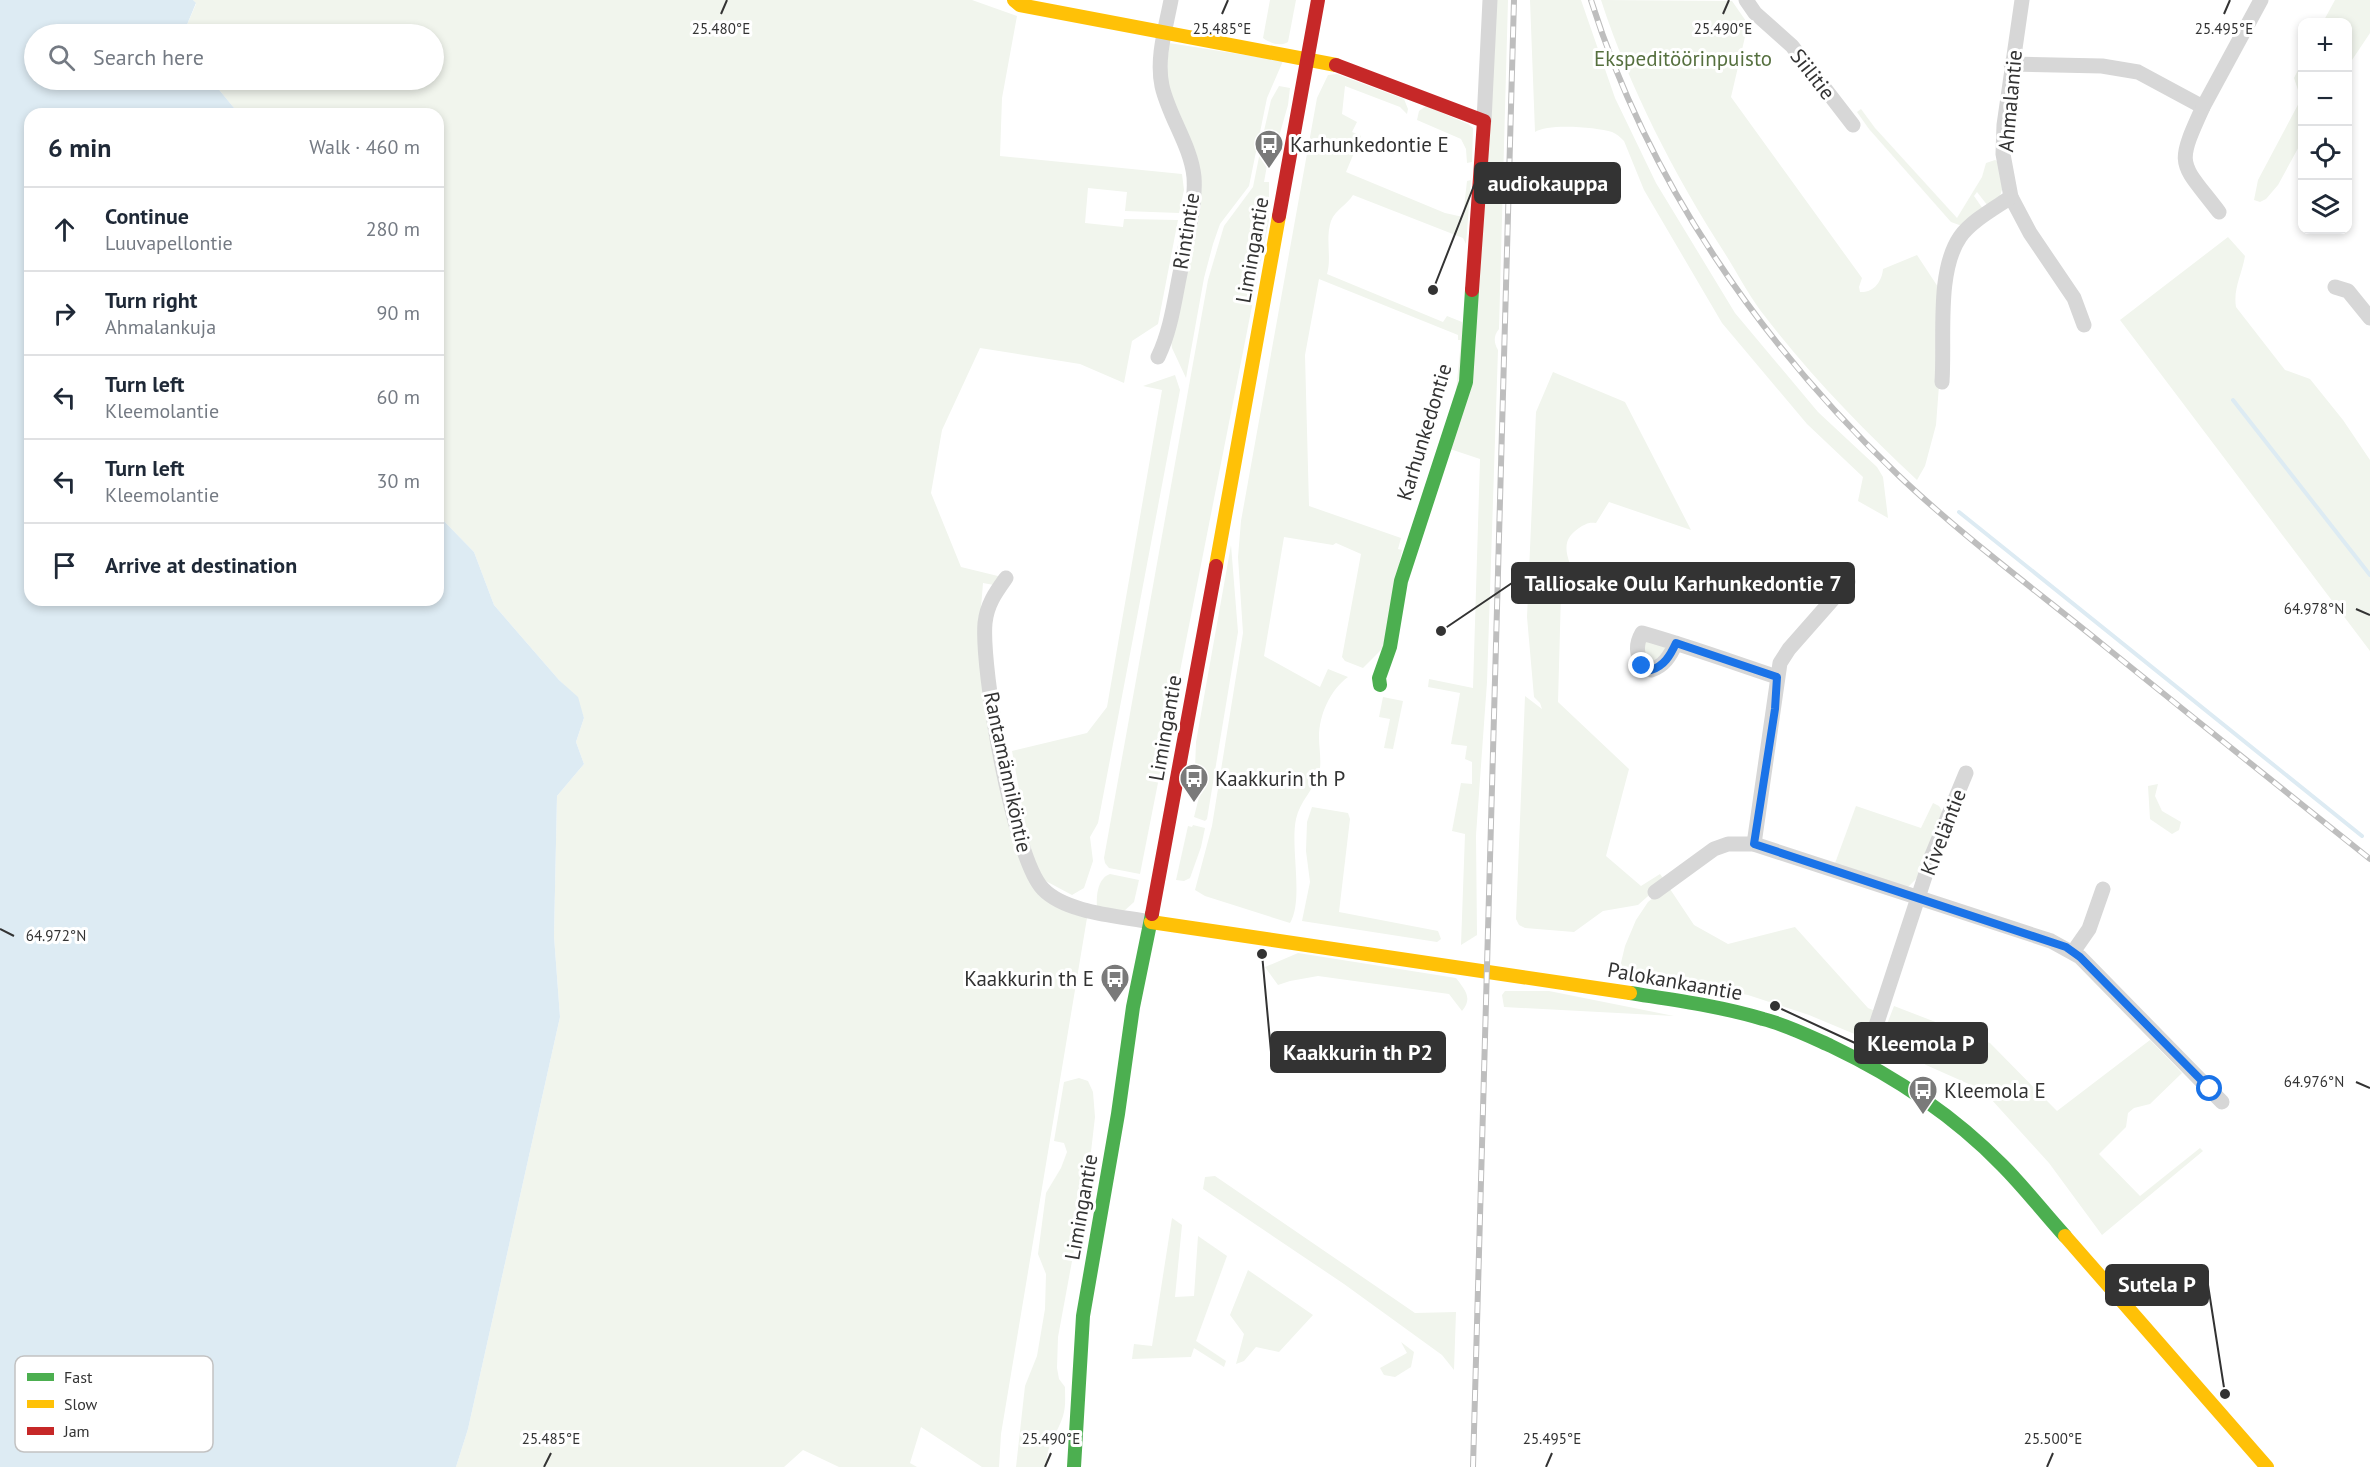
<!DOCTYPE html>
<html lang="en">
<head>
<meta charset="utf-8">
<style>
	:root { --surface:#fff; --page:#f6f6f7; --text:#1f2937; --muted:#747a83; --line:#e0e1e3 }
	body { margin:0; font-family:"PT Sans",sans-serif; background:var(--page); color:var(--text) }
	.controls { position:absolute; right:18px; top:18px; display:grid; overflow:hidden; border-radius:12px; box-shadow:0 3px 9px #0003 }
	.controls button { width:54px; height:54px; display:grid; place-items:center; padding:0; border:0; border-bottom:2px solid var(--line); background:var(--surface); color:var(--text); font:30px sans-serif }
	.stop { position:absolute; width:18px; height:18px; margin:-14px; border:4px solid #1a73e8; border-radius:50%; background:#fff }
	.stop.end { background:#1a73e8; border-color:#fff; box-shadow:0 2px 6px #0008 }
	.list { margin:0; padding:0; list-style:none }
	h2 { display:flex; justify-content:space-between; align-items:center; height:78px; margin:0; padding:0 24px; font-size:26px }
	h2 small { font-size:20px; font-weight:400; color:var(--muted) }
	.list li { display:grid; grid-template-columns:39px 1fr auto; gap:18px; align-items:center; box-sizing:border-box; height:84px; padding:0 24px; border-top:2px solid var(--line) }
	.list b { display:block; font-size:22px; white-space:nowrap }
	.list p { margin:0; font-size:20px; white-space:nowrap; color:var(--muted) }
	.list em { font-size:20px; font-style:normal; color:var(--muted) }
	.icon { flex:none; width:33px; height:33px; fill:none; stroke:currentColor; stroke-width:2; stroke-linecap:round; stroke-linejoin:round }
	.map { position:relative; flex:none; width:2370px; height:1467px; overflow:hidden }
	.search { position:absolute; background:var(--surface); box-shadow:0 3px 9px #0003; left:24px; top:24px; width:420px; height:66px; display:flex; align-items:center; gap:15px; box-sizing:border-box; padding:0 21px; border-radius:33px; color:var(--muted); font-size:22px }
	.panel { position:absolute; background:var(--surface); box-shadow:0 3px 9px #0003; left:24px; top:108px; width:420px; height:498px; border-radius:18px }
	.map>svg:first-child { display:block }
	.green { fill:#f1f5ed }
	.water { fill:#ddebf3 }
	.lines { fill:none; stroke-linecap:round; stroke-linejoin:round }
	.stream { stroke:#ddebf3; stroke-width:4 }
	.street { stroke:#d7d7d7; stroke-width:15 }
	.fast { stroke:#4caf50; stroke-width:14 }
	.slow { stroke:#ffc107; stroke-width:14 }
	.jam { stroke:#c62828; stroke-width:14 }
	.rail-casing { stroke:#bebebe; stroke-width:6 }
	.rail { stroke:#fff; stroke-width:4; stroke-dasharray:11; stroke-linecap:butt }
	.route { stroke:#1a73e8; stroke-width:8 }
	.ticks { fill:none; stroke:#333; stroke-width:2 }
	.labels { text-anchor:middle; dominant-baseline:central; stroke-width:6; stroke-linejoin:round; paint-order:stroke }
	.park-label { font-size:21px; fill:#56703f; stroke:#fff }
	.street-label { font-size:21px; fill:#333; stroke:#fff }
	.poi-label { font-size:21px; fill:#333; stroke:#fff; text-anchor:start }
	.key { fill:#fff; stroke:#c2c2c2; stroke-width:1.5 }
	.key-label { font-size:16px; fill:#333 }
	.ticks-label { font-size:15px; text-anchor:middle; fill:#333; stroke:#fff; stroke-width:6; stroke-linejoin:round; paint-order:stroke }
	.leader { fill:none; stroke:#333; stroke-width:2 }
	.callout-dot { fill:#333; stroke:#fff; stroke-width:2 }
	.callout { fill:#333; stroke:#333; stroke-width:2 }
	.callout-label { font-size:22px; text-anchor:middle; font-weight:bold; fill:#fff }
</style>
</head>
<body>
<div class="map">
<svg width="2370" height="1467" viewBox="0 0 2370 1467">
	<rect width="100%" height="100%" fill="#fff"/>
	<g class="green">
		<polygon points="193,0 972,0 1017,16 1002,98 1000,156 1182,174 1184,190 1179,213 1125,211 1127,192 1088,188 1085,223 1123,227 1124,219 1178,220 1158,324 1132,341 1124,383 1080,364 980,348 942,430 931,493 961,567 1002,577 994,585 983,583 980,620 1018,855 1031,884 1051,901 1087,918 1001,1434 999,1467 982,1467 921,1427 910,1463 917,1467 839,1467 803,1450 784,1467 456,1467 468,1429 560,1017 554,936 557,796 584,764 576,742 584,718 577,697 559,680 494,605 474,552 438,515 438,114 239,114 211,80 434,80 434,34 190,34 186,27 196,4"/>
		<path d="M 1270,0 L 1296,0 L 1288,42 C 1280,47 1270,43 1263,38 Z"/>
		<path d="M 1496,0 L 1508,0 L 1499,329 C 1493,336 1494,343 1498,350 L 1487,682 L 1476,835 L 1477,935 L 1461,945 L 1465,834 L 1452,831 L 1461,783 L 1472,784 L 1472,762 L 1465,759 L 1467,746 L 1451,744 L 1460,693 L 1428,687 L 1429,679 L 1473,688 L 1480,459 L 1450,449 Z"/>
		<path d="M 1530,0 L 1581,0 L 1615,98 L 1656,183 L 1735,313 L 1818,412 L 1877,467 L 1883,477 L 1888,518 L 1858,501 L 1863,477 L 1807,424 L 1722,323 L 1644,190 L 1624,141 C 1620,137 1617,134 1612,132 C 1597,127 1547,123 1535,132 Z"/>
		<path d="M 1601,0 L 1732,1 L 1748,24 L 1731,97 L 1862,278 L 1859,287 L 1860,292 C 1874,293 1882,281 1883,269 L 1917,255 L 1938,287 L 1941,359 L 1936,425 L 1925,466 L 1917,480 C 1860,427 1807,372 1760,310 C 1747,292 1736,271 1724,252 C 1674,174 1630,89 1601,0 Z"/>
		<polygon points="2335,0 2370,0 2370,33 2348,66 2348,22 2323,22"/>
		<polygon points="1169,43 1283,61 1267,98 1249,186 1220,224 1213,244 1204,278 1186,378 1172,348 1171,341 1198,191 1166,84"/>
		<polygon points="2302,62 2302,141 2278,185 2266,199 2260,202 2254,200 2258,180 2301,99 2294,78"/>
		<path d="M 1337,74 L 1404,99 L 1408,109 L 1407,114 L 1400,107 L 1345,86 L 1342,114 L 1357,122 L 1352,132 L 1361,136 L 1346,172 L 1445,213 L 1463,217 L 1467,181 L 1471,180 L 1466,244 L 1463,238 L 1353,195 C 1347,205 1336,209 1331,221 C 1325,239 1332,257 1327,274 L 1443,322 L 1447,316 L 1462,322 L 1462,340 L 1458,340 L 1458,335 L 1319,279 L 1305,355 L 1309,506 L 1401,538 L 1398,549 L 1402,550 L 1383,648 L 1363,668 L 1345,661 L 1342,657 L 1361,554 L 1336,543 L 1333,545 L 1284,537 L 1264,656 L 1320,687 L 1328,669 L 1348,677 C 1330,690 1319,715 1319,737 C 1319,749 1322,762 1319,774 C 1314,789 1300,801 1296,819 C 1290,847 1304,900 1290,923 L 1205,896 L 1195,890 L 1212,826 L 1243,633 L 1238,557 L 1241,521 L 1317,98 L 1328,75 Z"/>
		<polygon points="1279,86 1290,88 1288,105 1274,154 1264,131 1271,100"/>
		<polygon points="1426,106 1468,124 1473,128 1472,162 1467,163 1466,149 1461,139 1417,120 1419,111"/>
		<polygon points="1861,109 1875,128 1957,218 1982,177 1986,163 1995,160 1999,162 2003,186 2000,196 1988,206 1977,192 1974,196 1983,209 1962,226 1951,222 1869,129 1857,112"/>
		<polygon points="1262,142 1268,160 1264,182 1269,182 1269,220 1140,874 1109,868 1105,863 1104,858 1208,280 1224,226 1253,187"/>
		<path d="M 2228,237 L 2245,256 C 2242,274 2233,289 2236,307 L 2285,370 L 2310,379 L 2343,420 L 2370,460 L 2370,651 L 2120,320 Z"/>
		<path d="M 1553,372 L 1625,402 L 1691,530 L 1609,502 L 1596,523 C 1589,522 1588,523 1582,526 C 1566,536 1563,545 1570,564 L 1554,590 L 1561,593 L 1558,702 L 1629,769 L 1606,856 L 1641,886 L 1660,874 L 1665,881 L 1638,905 L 1603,911 L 1574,932 L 1525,928 L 1519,925 L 1516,919 L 1525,696 L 1542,709 L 1540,703 L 1534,697 L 1527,617 L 1536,412 Z"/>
		<polygon points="1175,375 1180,390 1098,823 1090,837 1093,861 1084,888 1072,895 1042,879 1031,855 1012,751 1087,733 1107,707 1162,390 1143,386"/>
		<polygon points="1231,545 1238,632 1207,819 1205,821 1194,817 1199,797 1194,796 1196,742"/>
		<polygon points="1643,639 1667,645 1657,664 1643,660"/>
		<polygon points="1383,697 1403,701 1393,749 1384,748 1390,719 1379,717"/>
		<polygon points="2158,784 2155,796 2162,811 2181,822 2179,830 2172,834 2150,819 2148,786"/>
		<polygon points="1933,803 1939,806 1943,813 1917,878 1908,887 1834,866 1856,806 1921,828"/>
		<polygon points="1312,807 1348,813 1350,819 1339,912 1438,931 1441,939 1437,942 1302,921 1310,882 1306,851 1307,822"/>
		<polygon points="1193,825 1205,828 1201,847 1190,878 1184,881 1176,880 1188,826 1192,827"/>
		<path d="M 1110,874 L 1139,880 L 1134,902 L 1124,911 L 1097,907 C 1096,895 1098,878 1110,874 Z"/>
		<polygon points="1668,886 1694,925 1728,944 1795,927 1868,1008 1875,1011 1864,1038 1809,1015 1748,995 1695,984 1625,974 1620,967 1625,946 1636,920 1648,902"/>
		<path d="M 1298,953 L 1456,978 C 1465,990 1473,998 1462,1011 L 1449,994 L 1318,976 L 1290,981 L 1278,985 L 1265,967 Z"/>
		<polygon points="1505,991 1549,991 1674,1016 1504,1007 1502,995"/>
		<polygon points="1894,1006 1990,1043 2057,1111 2150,1040 2182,1073 2150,1104 2134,1108 2128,1113 2126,1127 2099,1154 2140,1196 2200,1148 2203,1151 2102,1235 2049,1163 1991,1099 1980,1089 1926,1065 1886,1039 1884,1032"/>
		<path d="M 1079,1078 L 1088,1081 L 1093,1092 L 1095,1117 L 1089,1169 L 1058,1337 L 1057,1368 L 1059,1379 L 1065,1387 C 1065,1396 1066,1407 1063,1416 C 1058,1433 1044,1448 1047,1467 L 1016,1467 L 1025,1386 L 1037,1356 L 1045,1309 L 1046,1274 L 1038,1254 L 1046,1193 L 1061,1168 L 1067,1152 L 1064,1143 L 1054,1141 L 1064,1082 Z"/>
		<polygon points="1215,1176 1415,1313 1456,1312 1454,1370 1442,1355 1344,1284 1203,1189 1205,1177"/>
		<polygon points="1172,1218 1182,1225 1175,1297 1194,1296 1198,1236 1227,1256 1196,1341 1226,1361 1224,1367 1194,1348 1191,1357 1132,1359 1134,1344 1152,1346"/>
		<polygon points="1248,1270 1313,1315 1279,1352 1256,1347 1244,1361 1236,1364 1244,1334 1230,1315"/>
		<polygon points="1401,1342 1414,1352 1411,1367 1395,1377 1384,1375 1380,1368 1407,1353"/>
	</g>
	<polygon class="water" points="0,0 193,0 196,3 186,27 190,34 34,34 34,80 211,80 239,114 30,114 30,600 438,600 438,515 474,552 494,605 559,680 578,697 584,718 576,742 584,764 557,796 554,936 560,1017 468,1429 456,1467 0,1467"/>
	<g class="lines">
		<g class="stream">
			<polyline points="2233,400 2370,575"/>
			<polyline points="1959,512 2362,836"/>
		</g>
		<g class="street">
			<polyline points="1746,0 1755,13 1792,46 1853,125"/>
			<polyline points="2022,0 2004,125 2003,154 2011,197 2030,233 2074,298 2084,325"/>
			<path d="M 2011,64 L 2102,66 L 2138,72 L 2203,107 C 2175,168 2180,161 2219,212"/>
			<polyline points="2203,107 2261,0"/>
			<polyline points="1484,121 1490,0"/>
			<polyline points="2335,287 2348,291 2370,318"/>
			<path d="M 1158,357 C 1172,328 1175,295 1182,264 C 1187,236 1196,206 1194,177 C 1191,146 1169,117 1162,86 C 1156,58 1166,27 1171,0"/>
			<path d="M 1942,382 C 1945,339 1936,272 1960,237 C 1971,221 1995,208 2011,197"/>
			<path d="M 1006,578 C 996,592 987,604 985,623 C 981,668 1013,858 1043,889 C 1066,913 1119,916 1151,922"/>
			<path d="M 1676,643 C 1670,656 1664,666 1651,670 L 1642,666 C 1637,654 1635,645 1642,633 C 1688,646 1732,662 1777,677"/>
			<polyline points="1754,844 1780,663 1789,649 1848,582"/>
			<polyline points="1655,892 1714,849 1728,844 1754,844 2051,941 2080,957 2222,1102"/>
			<polyline points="2073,952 2089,929 2103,889"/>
			<polyline points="1864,1062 1932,855 1966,773"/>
		</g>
		<g class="fast">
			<polyline points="1380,685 1379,678 1390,647 1401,581 1466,382 1472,290"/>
			<path d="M 1630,993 C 1674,1000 1720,1006 1763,1019 C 1787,1025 1809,1036 1831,1046 C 1894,1076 1952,1114 2002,1165 C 2024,1187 2044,1213 2065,1236"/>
			<polyline points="1074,1467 1083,1316 1118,1114 1133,1007 1152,914"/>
		</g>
		<g class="slow">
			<polyline points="1014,0 1020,5 1336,65"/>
			<polyline points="1216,566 1279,216"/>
			<polyline points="1151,922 1630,993"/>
			<polyline points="2065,1236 2267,1467"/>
		</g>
		<g class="jam">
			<polyline points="1336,65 1484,121 1472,290"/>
			<polyline points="1279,216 1318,0"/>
			<polyline points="1152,914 1216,566"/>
		</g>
		<g class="rail-casing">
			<g id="rail">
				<path d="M 1591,0 C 1648,181 1760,343 1897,474 C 1961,535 2033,588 2102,644 C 2191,716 2281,788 2370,859"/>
				<polyline points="1473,1467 1514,0"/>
			</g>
		</g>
		<use href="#rail" class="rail"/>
	</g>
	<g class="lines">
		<path class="route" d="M 1642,666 L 1651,670 C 1664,666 1670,656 1676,643 L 1777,677 L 1775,709 L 1754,844 L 2066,947 L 2080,957 L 2210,1089"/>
	</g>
	<path class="ticks" d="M 721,14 L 727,0M 1222,14 L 1228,0M 1723,14 L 1729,0M 2224,14 L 2230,0M 2356,609 L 2370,615M 0,929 L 14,936M 2356,1082 L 2370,1088M 544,1467 L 551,1453M 1045,1467 L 1051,1453M 1546,1467 L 1552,1453M 2047,1467 L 2053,1453"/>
	<defs>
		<g id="bus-pin" transform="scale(1.5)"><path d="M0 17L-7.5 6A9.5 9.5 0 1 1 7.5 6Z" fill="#7a7a7a" stroke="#fff"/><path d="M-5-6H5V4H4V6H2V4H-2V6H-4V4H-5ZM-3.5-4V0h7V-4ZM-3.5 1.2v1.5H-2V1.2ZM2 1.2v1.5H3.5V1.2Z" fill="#fff"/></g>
	</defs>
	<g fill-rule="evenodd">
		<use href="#bus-pin" x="1269" y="144"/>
		<use href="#bus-pin" x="1194" y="778"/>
		<use href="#bus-pin" x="1115" y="978"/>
		<use href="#bus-pin" x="1923" y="1090"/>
	</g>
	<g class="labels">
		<g class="park-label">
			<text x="1683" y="58">Ekspeditöörinpuisto</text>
		</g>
		<g class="street-label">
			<text transform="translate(1813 74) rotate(52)">Siilitie</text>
			<text transform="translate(2010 101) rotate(-85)">Ahmalantie</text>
			<text transform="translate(1186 231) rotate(-81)">Rintintie</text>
			<text transform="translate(1252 250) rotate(-80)">Limingantie</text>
			<text transform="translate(1424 432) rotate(-73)">Karhunkedontie</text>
			<text transform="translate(1165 728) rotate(-80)">Limingantie</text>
			<text transform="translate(1008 772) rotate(78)">Rantamänniköntie</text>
			<text transform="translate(1943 832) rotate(-69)">Kiveläntie</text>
			<text transform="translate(1675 981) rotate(10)">Palokankaantie</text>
			<text transform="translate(1081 1207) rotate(-80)">Limingantie</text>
		</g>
		<g class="poi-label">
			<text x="1290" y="144">Karhunkedontie E</text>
			<text x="1215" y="778">Kaakkurin th P</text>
			<text x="1094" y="978" text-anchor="end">Kaakkurin th E</text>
			<text x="1944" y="1090">Kleemola E</text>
		</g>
	</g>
	<rect x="15" y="1356" width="198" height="96" rx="9" class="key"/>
	<rect x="27" y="1373" width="27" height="8" fill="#4caf50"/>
	<rect x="27" y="1400" width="27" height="8" fill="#ffc107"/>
	<rect x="27" y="1427" width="27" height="8" fill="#c62828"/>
	<g class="key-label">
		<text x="64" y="1383">Fast</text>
		<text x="64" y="1410">Slow</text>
		<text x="64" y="1437">Jam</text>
	</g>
	<g class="ticks-label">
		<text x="721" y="34">25.480°E</text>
		<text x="1222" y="34">25.485°E</text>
		<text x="1723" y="34">25.490°E</text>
		<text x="2224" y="34">25.495°E</text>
		<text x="2314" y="614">64.978°N</text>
		<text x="56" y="941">64.972°N</text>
		<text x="2314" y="1087">64.976°N</text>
		<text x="551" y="1444">25.485°E</text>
		<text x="1051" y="1444">25.490°E</text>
		<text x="1552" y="1444">25.495°E</text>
		<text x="2053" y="1444">25.500°E</text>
	</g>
	<path class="leader" d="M1433 290L1475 183M1441 631L1512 583M1775 1006L1855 1043M1262 954L1271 1052M2225 1394L2208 1285"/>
	<g class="callout-dot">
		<circle cx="1433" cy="290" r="6"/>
		<circle cx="1441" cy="631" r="6"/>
		<circle cx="1775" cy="1006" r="6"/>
		<circle cx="1262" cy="954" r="6"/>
		<circle cx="2225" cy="1394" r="6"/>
	</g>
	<g class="callout">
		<rect x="1475" y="163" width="145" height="40" rx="6"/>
		<rect x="1512" y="563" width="342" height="40" rx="6"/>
		<rect x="1855" y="1023" width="132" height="40" rx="6"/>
		<rect x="1271" y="1032" width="174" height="40" rx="6"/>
		<rect x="2106" y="1265" width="102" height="40" rx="6"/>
	</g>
	<g class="callout-label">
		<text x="1548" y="191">audiokauppa</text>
		<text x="1683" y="591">Talliosake Oulu Karhunkedontie 7</text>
		<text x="1921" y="1051">Kleemola P</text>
		<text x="1358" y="1060">Kaakkurin th P2</text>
		<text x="2157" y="1292">Sutela P</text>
	</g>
</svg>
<div class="controls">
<button>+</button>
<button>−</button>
<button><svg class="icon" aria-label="locate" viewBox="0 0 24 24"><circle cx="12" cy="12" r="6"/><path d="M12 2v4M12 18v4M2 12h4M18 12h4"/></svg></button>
<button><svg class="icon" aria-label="layers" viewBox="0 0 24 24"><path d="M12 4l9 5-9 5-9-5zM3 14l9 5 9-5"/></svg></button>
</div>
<div class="stop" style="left:2210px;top:1089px"></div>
<div class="stop end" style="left:1642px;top:666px"></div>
<div class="search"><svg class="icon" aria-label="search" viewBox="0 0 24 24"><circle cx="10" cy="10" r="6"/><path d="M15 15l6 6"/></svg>Search here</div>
<section class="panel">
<h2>6 min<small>Walk · 460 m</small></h2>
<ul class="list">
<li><svg class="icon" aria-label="ahead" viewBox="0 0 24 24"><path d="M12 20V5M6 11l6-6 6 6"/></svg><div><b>Continue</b><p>Luuvapellontie</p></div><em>280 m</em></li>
<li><svg class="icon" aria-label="right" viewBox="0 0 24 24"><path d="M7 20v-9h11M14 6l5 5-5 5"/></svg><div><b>Turn right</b><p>Ahmalankuja</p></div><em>90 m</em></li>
<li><svg class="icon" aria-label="left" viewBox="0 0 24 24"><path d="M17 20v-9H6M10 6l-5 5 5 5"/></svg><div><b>Turn left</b><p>Kleemolantie</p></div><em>60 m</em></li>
<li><svg class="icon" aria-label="left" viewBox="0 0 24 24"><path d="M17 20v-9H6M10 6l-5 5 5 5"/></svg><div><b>Turn left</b><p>Kleemolantie</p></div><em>30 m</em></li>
<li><svg class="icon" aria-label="arrive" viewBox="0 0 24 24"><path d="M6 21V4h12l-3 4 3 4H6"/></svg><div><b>Arrive at destination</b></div></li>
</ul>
</section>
</div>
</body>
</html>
